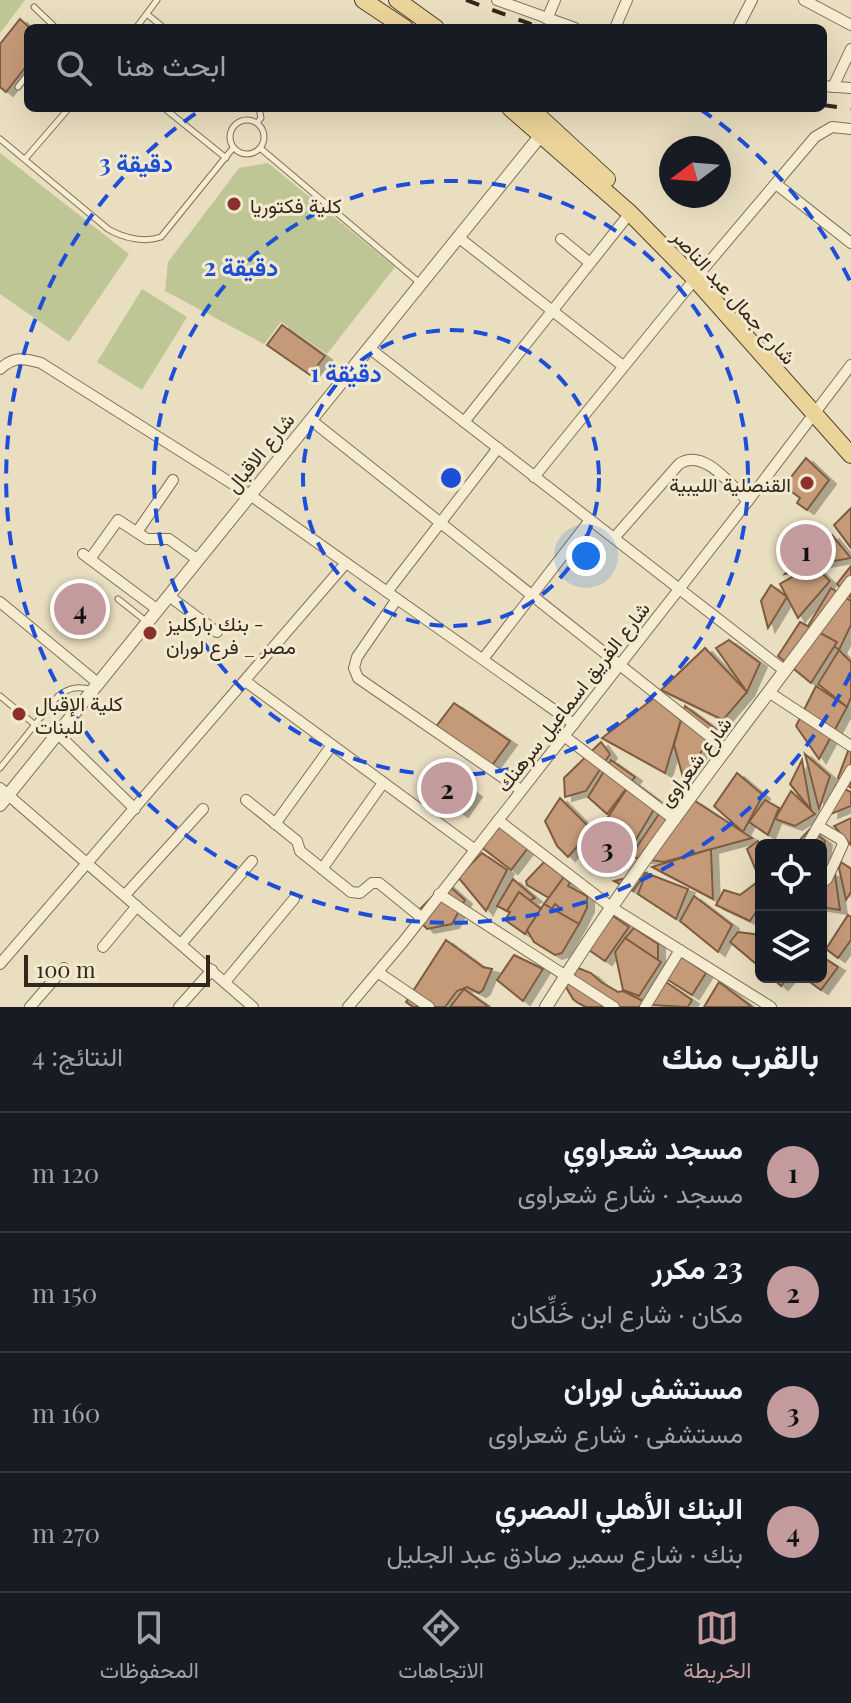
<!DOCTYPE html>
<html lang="ar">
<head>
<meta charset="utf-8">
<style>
	:root { --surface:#171b24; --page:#20242c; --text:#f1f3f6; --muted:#9ea1a6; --line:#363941; --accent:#c39b9c }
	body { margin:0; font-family:"Playfair Display",Vazirmatn,serif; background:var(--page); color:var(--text); direction:rtl }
	.controls { position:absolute; right:24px; bottom:24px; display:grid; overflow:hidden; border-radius:12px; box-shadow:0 8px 32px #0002 }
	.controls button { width:72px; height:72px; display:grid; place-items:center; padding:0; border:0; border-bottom:2px solid var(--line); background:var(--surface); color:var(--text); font:40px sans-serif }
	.compass { position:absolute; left:659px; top:136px; width:72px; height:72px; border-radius:50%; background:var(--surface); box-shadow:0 8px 32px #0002; rotate:254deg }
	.scale { position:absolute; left:24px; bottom:20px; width:186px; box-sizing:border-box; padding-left:8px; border:4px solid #32271d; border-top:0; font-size:22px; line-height:28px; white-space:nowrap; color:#32271d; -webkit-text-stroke:6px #f2e9cf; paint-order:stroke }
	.you { position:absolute; left:586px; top:556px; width:28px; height:28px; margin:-20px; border:6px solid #fff; border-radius:50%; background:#1a73e8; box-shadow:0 0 0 12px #1a73e833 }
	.badge { display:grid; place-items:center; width:52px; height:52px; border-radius:50%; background:var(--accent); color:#111; font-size:26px; font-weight:700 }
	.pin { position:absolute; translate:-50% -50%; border:4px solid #fff; box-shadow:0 2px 8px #0006 }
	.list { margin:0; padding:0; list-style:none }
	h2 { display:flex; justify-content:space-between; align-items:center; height:104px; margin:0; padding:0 32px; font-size:34px }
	h2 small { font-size:26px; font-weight:400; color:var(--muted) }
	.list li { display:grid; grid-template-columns:52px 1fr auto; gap:24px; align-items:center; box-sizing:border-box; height:120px; padding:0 32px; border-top:2px solid var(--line) }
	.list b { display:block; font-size:30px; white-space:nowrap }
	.list p { margin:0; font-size:26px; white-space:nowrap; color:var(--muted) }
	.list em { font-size:26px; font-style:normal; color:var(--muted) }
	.icon { flex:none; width:44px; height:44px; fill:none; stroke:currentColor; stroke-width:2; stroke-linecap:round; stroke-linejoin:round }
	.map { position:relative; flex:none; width:851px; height:1007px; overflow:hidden; direction:ltr }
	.search { position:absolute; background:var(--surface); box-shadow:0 8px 32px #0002; left:24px; right:24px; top:24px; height:88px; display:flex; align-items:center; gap:20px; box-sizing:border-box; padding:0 28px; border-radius:12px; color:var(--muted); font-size:30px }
	.sheet { height:584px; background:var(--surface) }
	nav { display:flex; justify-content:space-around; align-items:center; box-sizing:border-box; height:112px; border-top:2px solid var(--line); background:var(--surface); font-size:22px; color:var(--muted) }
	nav a { display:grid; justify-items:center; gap:4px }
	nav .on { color:var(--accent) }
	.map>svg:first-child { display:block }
	.green { fill:#bfc695 }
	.building { fill:#c59a78; stroke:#7e5b41; stroke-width:2; filter:url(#shadow) }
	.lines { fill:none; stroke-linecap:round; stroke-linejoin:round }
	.service-casing { stroke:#817059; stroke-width:7 }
	.minor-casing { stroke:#817059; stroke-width:12 }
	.tertiary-casing { stroke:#817059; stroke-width:14 }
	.primary-casing { stroke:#4f3e2d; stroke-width:18 }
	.service { stroke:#f5ecd2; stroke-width:5 }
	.minor { stroke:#f5ecd2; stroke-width:10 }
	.tertiary { stroke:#f5ecd2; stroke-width:12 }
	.primary { stroke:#ebd499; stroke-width:16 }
	.rail { stroke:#32271d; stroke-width:4; stroke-dasharray:14 14; stroke-linecap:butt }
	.ring { fill:none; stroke:#1d4ed8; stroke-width:4; stroke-dasharray:14 10 }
	.poi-dot { fill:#8b302e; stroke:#f2e9cf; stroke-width:3 }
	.labels { text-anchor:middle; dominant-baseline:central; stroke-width:6; stroke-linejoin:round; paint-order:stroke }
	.poi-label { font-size:20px; fill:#32271d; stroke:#f2e9cf; text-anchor:start }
	.street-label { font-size:20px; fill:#32271d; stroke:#f2e9cf }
	.centre { fill:#1d4ed8; stroke:#f2e9cf; stroke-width:4 }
	.ring-label { font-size:24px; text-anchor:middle; font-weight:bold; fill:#1d4ed8; stroke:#f2e9cf; stroke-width:6; stroke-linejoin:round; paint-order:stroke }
</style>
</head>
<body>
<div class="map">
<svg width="851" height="1007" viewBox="0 0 851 1007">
	<defs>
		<filter id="shadow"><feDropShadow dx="7" dy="4" stdDeviation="0" flood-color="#0004"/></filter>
	</defs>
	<rect width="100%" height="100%" fill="#eadec0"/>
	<g class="green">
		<polygon points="0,0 25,0 0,33"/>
		<polygon points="0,153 129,254 69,342 0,294"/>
		<polygon points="268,163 395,267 327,354 281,322 264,344 165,291 168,262 239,168"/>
		<polygon points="142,289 187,317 142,390 97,362"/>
	</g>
	<g class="building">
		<polygon points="20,19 30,28 28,28 28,64 6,92 0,87 0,44"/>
		<polygon points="282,325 325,356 310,375 267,345"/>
		<polygon points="806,458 829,480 807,510 797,503 800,498 784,486"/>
		<polygon points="851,508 851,548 834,525"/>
		<polygon points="832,535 851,558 813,565 818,551"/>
		<polygon points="802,557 811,569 785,574"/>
		<polygon points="813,565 830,581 798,618 780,584"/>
		<polygon points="851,566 851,598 837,584"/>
		<polygon points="771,585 787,597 768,628 761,601"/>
		<polygon points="831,588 851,601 851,625 839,650 808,626"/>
		<polygon points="800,622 837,642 811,683 778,656"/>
		<polygon points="729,640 760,663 747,692 716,648"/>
		<polygon points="705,648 747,692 723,720 661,690"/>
		<polygon points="839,650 851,662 851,697 847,707 818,684"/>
		<polygon points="816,686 847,707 819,759 796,726"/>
		<polygon points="654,698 681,720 665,773 602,738"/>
		<polygon points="454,703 510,741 491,767 435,728"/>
		<polygon points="685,706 717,730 683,777 674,745"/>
		<polygon points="601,742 610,754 586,791 565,797 564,778"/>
		<polygon points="851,743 851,788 838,778"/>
		<polygon points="805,754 830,776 819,809"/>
		<polygon points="611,760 635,777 607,814 588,797"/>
		<polygon points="802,760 811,810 790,784"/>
		<polygon points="434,763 475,793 461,813 420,783"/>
		<polygon points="737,773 763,795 743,832 714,806"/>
		<polygon points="632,781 659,801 634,843 606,820"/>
		<polygon points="836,785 851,792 851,806 831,814"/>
		<polygon points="791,791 815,814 795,826 775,819"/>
		<polygon points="671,796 695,801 752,838 664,862 630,857"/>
		<polygon points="560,798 592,830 568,857 557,846 545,821"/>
		<polygon points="765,800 779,808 768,835 749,822"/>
		<polygon points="851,818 851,845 834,826"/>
		<polygon points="498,824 528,848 511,870 480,846"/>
		<polygon points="810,829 825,841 821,869 821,845 795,845"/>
		<polygon points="758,841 761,845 761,904 750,921 716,905 724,890 740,895 760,880 747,849"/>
		<polygon points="711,849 713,899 652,867"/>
		<polygon points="482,853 507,870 486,911 458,877"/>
		<polygon points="544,862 564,877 549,898 527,885 526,881"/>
		<polygon points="841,862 851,869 851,892 846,900 839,868"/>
		<polygon points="821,870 835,874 840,910 821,907"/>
		<polygon points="646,873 688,889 676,919 638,894"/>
		<polygon points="646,873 633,891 614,881"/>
		<polygon points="564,877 570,883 568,886 587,896 587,908 579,924 558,912 560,908 555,904 552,909 544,904"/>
		<polygon points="513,879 535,898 507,911 497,906"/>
		<polygon points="446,883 465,900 452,924 427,929 414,915"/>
		<polygon points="519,892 541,909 525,934 505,920 510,912 507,911"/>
		<polygon points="694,896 732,925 718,952 680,921"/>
		<polygon points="544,904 579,924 562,953 555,955 534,942 527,930"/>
		<polygon points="609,913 629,927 605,961 586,948"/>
		<polygon points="848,915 851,917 851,940 838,958 826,949"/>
		<polygon points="634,928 658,944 658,961 625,938"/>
		<polygon points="738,932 761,935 761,968 730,942"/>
		<polygon points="625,938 661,962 639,996 623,990 615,952"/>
		<polygon points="446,940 483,967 492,969 483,990 479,993 467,987 457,991 445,1007 413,1007 406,1002"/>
		<polygon points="514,955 543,969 523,1001 497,980"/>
		<polygon points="679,955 706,973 692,995 665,978"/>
		<polygon points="821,956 838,967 821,990 807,980 809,977 821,977"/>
		<polygon points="578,968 591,973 601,982 618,992 623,991 643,1001 640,1007 586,1007 578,1003 573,999 566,987"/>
		<polygon points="771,977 789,977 781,986"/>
		<polygon points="666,982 692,1000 688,1007 651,1005"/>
		<polygon points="719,982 752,1007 704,1007"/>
		<polygon points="464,989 489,1007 450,1007"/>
	</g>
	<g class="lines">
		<g class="service-casing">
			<g id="service">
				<polyline points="34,7 56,28"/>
				<polyline points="148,15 164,28"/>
				<polyline points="136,28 157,0"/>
				<polyline points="18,87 28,74"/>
				<polyline points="164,108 226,158"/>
				<circle cx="247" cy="137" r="17"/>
				<polyline points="257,123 261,118 259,108"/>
				<path d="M 0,139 L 108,229 C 123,238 145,243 161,237 L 233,148"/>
				<polyline points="260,148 421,284"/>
				<polyline points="25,159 69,108"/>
				<polyline points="118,599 147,622"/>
				<polyline points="0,696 34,724"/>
				<path d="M 0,768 L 58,696 C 70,687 78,686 93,690"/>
			</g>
		</g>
		<g class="minor-casing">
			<g id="minor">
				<polyline points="497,0 575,28"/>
				<polyline points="804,0 851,25"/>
				<polyline points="547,19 555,0"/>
				<polyline points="739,25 752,0"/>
				<polyline points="615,28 627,0"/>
				<polyline points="823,86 851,88"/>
				<polyline points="833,87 851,49"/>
				<polyline points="776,184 851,243"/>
				<polyline points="458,237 623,366"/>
				<polyline points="561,239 590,263"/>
				<polyline points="369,348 785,671"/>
				<path d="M 0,369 C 14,356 24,358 41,363 L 250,495 L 574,724"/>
				<polyline points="311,420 727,750"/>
				<polyline points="464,422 630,213"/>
				<polyline points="534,477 699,274 815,137 832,127 851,129"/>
				<polyline points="137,532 173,480"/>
				<path d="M 614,538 L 679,464 C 704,447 731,486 748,501"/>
				<polyline points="83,554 158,610"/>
				<polyline points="90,559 118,520 147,539 169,539 198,560"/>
				<polyline points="387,592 498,448"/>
				<polyline points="169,596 217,632"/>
				<polyline points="397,599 357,657 354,668 358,678 521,790"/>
				<polyline points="0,602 99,684"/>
				<polyline points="483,659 590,520"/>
				<polyline points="245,681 474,849"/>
				<polyline points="770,693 851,746"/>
				<polyline points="58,734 135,809"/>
				<polyline points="564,736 675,820"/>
				<polyline points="0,788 253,1007"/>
				<polyline points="246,800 297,841 300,851 351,892 360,893 372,883 379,883 422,918"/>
				<polyline points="498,820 611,907 771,1007"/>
				<polyline points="275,824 332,745"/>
				<polyline points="818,826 840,839 843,844 827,879 821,883"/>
				<polyline points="807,845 851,770"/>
				<polyline points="322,869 383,783"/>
				<polyline points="439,894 614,1007"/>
				<polyline points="125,895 203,809"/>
				<polyline points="181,944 252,861"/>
				<polyline points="103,947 137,906"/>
				<polyline points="0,964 346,563"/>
				<polyline points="379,973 429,1007"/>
				<polyline points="225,982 294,899"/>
				<polyline points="30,1007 64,968"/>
				<polyline points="179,1007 212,970"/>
				<polyline points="348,1007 403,942 748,501 851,365"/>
				<polyline points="645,1007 680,950"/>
			</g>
		</g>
		<g class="tertiary-casing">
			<g id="tertiary">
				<polyline points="0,805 545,130"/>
				<path d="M 546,1007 C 638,859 748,722 851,582"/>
			</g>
		</g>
		<g class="primary-casing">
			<g id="primary">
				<polyline points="363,0 405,28"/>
				<polyline points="397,0 436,28"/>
				<polyline points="510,108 630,213 695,279 851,455"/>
				<polyline points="530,108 607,179"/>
			</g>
		</g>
		<use href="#service" class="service"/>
		<use href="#minor" class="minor"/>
		<use href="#tertiary" class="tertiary"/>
		<use href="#primary" class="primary"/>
		<g class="rail">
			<polyline points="466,0 541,28"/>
			<polyline points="823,105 851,109"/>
		</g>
	</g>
	<g class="ring">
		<circle cx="451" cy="478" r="148"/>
		<circle cx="451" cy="478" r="297"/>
		<path d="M851 673A445 445 0 1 1 202 109M700 109A445 445 0 0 1 851 283"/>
	</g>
	<g class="poi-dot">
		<circle cx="234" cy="204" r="8"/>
		<circle cx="807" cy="483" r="8"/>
		<circle cx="150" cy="633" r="8"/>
		<circle cx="19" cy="714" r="8"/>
	</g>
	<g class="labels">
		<g class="poi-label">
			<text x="250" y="204">كلية فكتوريا</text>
			<text x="791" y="483" text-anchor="end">القنصلية الليبية</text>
			<text x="166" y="622">بنك باركليز -<tspan x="166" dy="23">مصر _ فرع لوران</tspan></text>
			<text x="35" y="702">كلية الإقبال<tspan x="35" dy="23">للبنات</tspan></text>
		</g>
		<g class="street-label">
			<text transform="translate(735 296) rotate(48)">شارع جمال عبد الناصر</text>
			<text transform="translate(259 452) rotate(-51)">شارع الاقبال</text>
			<text transform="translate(572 696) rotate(-52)">شارع الفريق اسماعيل سرهنك</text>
			<text transform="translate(694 761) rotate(-53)">شارع شعراوى</text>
		</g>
	</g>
	<circle cx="451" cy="478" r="12" class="centre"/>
	<g class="ring-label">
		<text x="136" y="172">3 دقيقة</text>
		<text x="241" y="276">2 دقيقة</text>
		<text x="346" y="382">1 دقيقة</text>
	</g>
</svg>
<div class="controls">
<button><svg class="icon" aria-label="locate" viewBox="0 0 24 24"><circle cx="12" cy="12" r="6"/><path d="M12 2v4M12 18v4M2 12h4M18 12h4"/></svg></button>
<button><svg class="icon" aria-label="layers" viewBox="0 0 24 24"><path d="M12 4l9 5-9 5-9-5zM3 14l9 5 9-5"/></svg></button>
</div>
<svg class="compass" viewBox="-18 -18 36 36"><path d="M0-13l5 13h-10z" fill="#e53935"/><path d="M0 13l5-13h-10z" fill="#9ea1a6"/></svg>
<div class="scale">100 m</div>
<div class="you"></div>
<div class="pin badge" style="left:806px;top:550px">1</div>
<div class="pin badge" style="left:447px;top:788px">2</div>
<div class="pin badge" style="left:607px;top:847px">3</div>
<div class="pin badge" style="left:80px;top:609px">4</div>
<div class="search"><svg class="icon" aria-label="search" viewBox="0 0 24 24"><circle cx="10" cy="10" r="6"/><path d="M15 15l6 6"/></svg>ابحث هنا</div>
</div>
<section class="sheet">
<h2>بالقرب منك<small>النتائج: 4</small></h2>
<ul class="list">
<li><span class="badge">1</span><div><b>مسجد شعراوي</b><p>مسجد · شارع شعراوى</p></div><em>120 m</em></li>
<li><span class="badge">2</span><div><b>23 مكرر</b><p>مكان · شارع ابن خَلِّكان</p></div><em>150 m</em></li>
<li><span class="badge">3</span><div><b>مستشفى لوران</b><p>مستشفى · شارع شعراوى</p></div><em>160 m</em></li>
<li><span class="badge">4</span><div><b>البنك الأهلي المصري</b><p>بنك · شارع سمير صادق عبد الجليل</p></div><em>270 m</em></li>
</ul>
</section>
<nav>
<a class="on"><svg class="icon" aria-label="map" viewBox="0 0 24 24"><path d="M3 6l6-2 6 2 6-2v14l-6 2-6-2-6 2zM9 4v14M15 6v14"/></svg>الخريطة</a>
<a><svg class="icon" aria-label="directions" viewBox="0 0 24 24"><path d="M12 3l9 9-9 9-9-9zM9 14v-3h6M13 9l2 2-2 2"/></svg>الاتجاهات</a>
<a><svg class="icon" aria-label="saved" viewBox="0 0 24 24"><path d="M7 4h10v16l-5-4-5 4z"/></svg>المحفوظات</a>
</nav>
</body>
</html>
